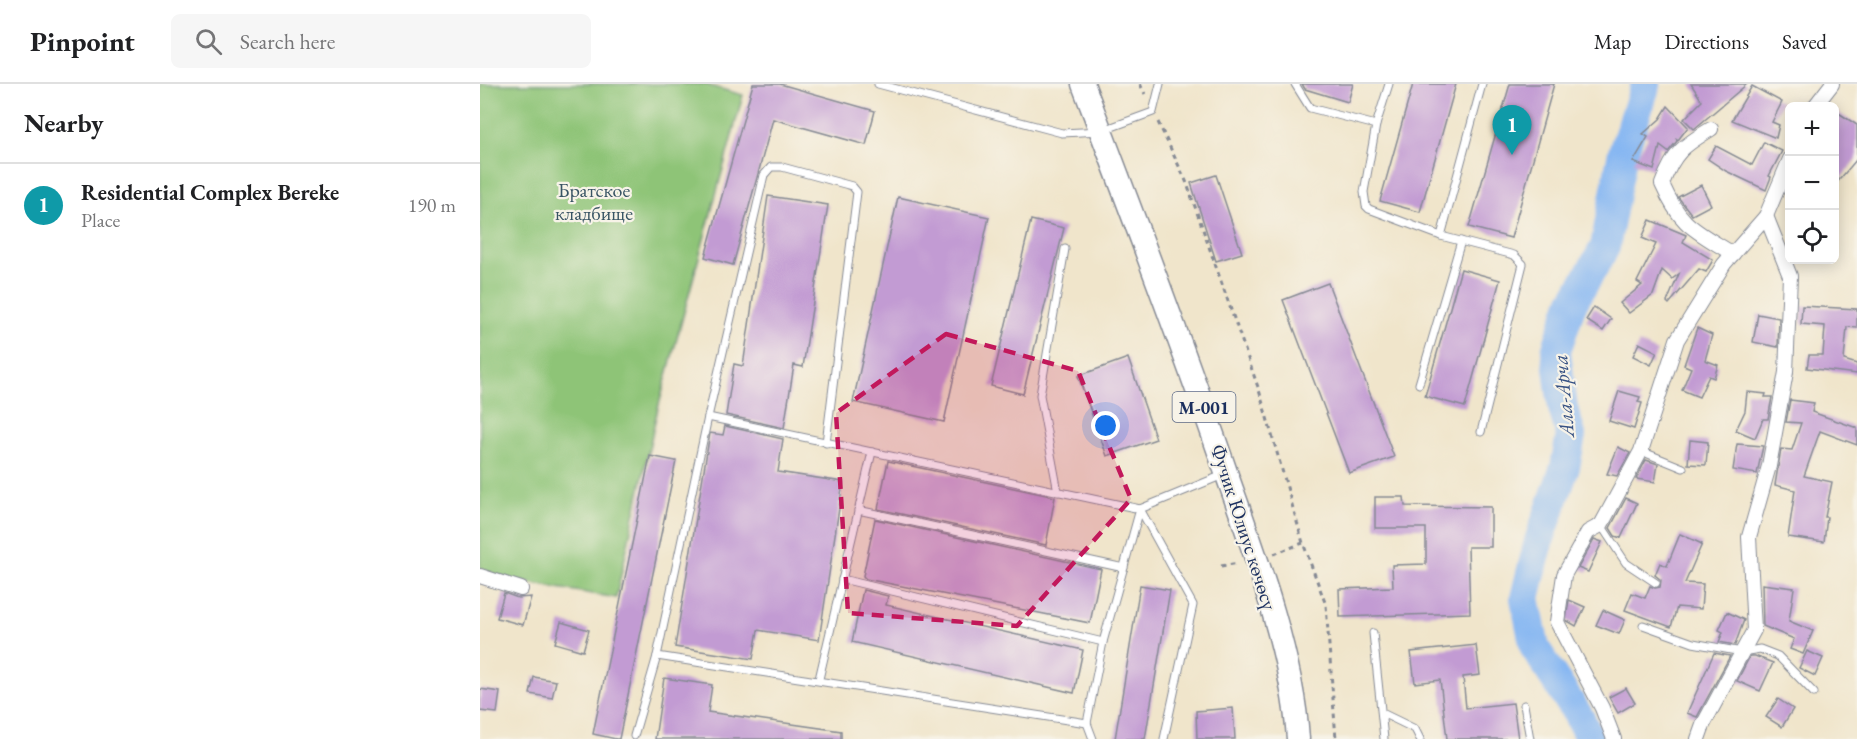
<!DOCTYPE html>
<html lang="en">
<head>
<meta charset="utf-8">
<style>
	:root { --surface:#fff; --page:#f6f6f6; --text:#202124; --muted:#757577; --line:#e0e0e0; --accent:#2563eb }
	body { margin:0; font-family:"EB Garamond",serif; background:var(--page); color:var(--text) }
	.controls { position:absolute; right:18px; top:18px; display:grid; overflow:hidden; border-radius:9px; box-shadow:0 3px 15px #0003 }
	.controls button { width:54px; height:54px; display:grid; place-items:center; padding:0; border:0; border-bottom:2px solid var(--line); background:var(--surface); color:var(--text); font:30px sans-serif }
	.you { position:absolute; left:626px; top:342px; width:21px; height:21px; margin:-15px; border:4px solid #fff; border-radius:50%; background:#1a73e8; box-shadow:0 0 0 9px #1a73e833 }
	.badge { display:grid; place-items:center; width:39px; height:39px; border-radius:50%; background:var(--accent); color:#fff; font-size:20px; font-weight:700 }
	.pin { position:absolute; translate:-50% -50px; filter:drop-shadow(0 2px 3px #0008) }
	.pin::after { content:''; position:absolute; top:32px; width:21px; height:18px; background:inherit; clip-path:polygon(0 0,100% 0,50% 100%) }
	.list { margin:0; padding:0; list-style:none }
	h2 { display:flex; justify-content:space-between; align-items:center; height:78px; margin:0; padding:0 24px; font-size:26px }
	h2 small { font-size:20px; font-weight:400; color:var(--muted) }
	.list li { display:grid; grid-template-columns:39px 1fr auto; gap:18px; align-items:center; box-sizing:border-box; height:84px; padding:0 24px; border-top:2px solid var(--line) }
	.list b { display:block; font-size:22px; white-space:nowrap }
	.list p { margin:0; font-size:20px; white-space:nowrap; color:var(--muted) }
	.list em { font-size:20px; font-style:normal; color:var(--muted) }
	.icon { flex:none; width:33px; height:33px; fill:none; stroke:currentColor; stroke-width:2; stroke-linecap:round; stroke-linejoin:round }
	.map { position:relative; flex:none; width:1377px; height:655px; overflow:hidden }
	header { display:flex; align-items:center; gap:36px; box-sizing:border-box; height:84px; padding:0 30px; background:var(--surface); border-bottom:2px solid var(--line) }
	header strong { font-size:28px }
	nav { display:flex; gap:33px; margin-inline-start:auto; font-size:21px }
	.search { width:420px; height:54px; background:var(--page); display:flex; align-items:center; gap:15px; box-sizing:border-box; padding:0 21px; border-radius:9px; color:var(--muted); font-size:22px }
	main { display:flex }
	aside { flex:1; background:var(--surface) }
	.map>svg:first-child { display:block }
	.green { fill:#8ec477; stroke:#547a6a; stroke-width:1.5 }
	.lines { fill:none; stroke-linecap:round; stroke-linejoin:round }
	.river { stroke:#87b7f2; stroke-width:30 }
	.building { fill:#c29bd3 }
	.service-casing { stroke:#868a94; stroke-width:9 }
	.minor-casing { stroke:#868a94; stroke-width:16 }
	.primary-casing { stroke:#868a94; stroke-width:25 }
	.path { stroke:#868a94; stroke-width:3; stroke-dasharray:4.5 4.5; stroke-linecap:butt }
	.service { stroke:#fff; stroke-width:7 }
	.minor { stroke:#fff; stroke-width:14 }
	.primary { stroke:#fff; stroke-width:22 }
	.marked { fill:#c2185b; fill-opacity:0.2; stroke:#c2185b; stroke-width:4.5; stroke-dasharray:12 8; stroke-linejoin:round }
	.labels { text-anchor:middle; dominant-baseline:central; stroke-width:4.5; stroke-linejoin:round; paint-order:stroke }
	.shield { fill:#f7f3e8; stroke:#5d6a87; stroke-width:1.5 }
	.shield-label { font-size:18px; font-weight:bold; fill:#1b2f5e }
	.park-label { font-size:20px; fill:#385464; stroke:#f7f3e8 }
	.street-label { font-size:20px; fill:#1b2f5e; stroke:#f7f3e8 }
	.water-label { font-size:21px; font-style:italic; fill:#365183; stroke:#f7f3e8 }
</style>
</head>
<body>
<header>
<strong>Pinpoint</strong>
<div class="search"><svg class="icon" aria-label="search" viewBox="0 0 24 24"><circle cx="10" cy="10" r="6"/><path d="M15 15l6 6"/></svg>Search here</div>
<nav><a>Map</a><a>Directions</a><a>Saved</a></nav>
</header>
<main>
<aside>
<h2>Nearby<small></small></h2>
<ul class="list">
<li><span class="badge" style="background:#0f9aa8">1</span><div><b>Residential Complex Bereke</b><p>Place</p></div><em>190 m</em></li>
</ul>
</aside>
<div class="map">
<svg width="1377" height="655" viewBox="0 0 1377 655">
	<rect width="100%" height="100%" fill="#f7f3e8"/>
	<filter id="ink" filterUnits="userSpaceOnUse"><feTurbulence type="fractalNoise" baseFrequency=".0167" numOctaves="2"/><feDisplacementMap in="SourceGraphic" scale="12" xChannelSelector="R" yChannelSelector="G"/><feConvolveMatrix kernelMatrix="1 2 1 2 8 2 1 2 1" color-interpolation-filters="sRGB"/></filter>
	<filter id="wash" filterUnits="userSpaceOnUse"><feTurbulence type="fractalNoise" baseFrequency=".008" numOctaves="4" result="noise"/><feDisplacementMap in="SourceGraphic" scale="24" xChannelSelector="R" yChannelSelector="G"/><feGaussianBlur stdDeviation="1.35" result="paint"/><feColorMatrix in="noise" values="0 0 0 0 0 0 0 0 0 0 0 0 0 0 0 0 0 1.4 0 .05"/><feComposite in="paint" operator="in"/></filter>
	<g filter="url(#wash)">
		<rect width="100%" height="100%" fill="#f0e5cb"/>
		<polygon class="green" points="0,0 223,0 263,11 177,328 136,514 30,496 0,485"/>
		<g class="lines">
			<polyline class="river" points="1110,655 1098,631 1055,564 1045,514 1059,457 1085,383 1091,351 1083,324 1076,267 1091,222 1125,163 1143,68 1166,0"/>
		</g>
		<g id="blocks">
			<g class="building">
				<polygon points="273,0 300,0 395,27 386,61 293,35 253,181 225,173"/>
				<polygon points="822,0 873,0 868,18 825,5"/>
				<polygon points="933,0 976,0 940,128 900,117"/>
				<polygon points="1030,0 1074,0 1031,154 989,143"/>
				<polygon points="1211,0 1267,0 1214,45 1204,35 1222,17"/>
				<polygon points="1272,2 1302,18 1292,38 1299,41 1296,54 1252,36"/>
				<polygon points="1188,22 1208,43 1198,56 1196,54 1197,57 1188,68 1180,62 1174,86 1153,78 1168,53 1163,50 1180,35"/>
				<polygon points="1354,26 1377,41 1377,75 1354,102"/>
				<polygon points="1284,58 1302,67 1289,92 1291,93 1286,106 1246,87 1228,75 1236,62 1272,81"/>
				<polygon points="736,91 762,169 736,177 711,99"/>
				<polygon points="1221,101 1231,121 1212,131 1198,113"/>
				<polygon points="288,112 348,121 323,283 314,281 304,344 246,331 254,280 263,282"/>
				<polygon points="418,113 509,133 464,338 373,318"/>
				<polygon points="551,136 584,144 543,310 511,302"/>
				<polygon points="1170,136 1206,151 1203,158 1233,176 1226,188 1219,185 1189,220 1187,218 1199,190 1192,195 1182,186 1173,211 1149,229 1140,219 1162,201 1157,198 1176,160 1162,154"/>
				<polygon points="981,185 1020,196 985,323 945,312"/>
				<polygon points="848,199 914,373 869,389 803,216"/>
				<polygon points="1322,222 1377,225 1377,244 1367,243 1364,276 1377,280 1377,290 1327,284 1329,271 1343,271 1345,242 1321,240"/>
				<polygon points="1114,223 1131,235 1123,247 1106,236"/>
				<polygon points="1278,230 1299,234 1298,263 1273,258"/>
				<polygon points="1217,244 1232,251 1225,276 1238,281 1234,294 1229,292 1219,313 1202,306 1211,284 1204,281"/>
				<polygon points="1159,259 1177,268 1171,281 1153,272"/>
				<polygon points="648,274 676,355 627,372 598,292"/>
				<polygon points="1139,307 1160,313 1158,318 1162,319 1154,345 1129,337"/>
				<polygon points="1267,308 1286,310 1285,313 1292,313 1288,335 1283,335 1275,354 1256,346 1265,327"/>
				<polygon points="1310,316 1334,319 1332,328 1377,344 1377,361 1340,347 1324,392 1352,398 1345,433 1347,433 1344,458 1308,453 1315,406 1295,401 1301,365 1312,366 1321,339 1306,338"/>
				<polygon points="245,342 303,355 298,388 363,398 339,556 278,546 273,575 195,563 230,349 243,351"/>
				<polygon points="1210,356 1228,358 1226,381 1208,380"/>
				<polygon points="1257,360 1283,362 1277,390 1253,386"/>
				<polygon points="1138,363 1150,369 1137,392 1127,390"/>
				<polygon points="170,372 196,377 139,655 136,655 113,650"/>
				<polygon points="1166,376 1178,380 1175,398 1156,395"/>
				<polygon points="408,377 575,413 566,461 398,425"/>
				<polygon points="895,413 924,413 925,422 1011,423 1011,463 988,463 990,529 860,533 859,505 913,503 912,481 946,480 946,444 895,444"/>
				<polygon points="1146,414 1157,419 1141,454 1135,452 1130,444"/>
				<polygon points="395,435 621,485 610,539 386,495 383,492"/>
				<polygon points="1200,450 1222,460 1205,499 1223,500 1221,525 1197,523 1191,543 1145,526 1152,509 1165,514 1170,502 1175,504 1180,503 1181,496 1175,491 1180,479 1187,482"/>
				<polygon points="1114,455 1122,458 1108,488 1098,484"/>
				<polygon points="1282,500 1314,504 1309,537 1333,547 1323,570 1310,565 1314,555 1283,542"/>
				<polygon points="660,501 690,506 665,655 635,655"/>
				<polygon points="383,506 408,512 406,521 603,566 594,609 372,558"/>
				<polygon points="24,509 38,514 51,513 43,541 17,534"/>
				<polygon points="1089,516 1105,523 1096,542 1086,536"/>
				<polygon points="1123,526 1145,536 1139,550 1116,541"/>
				<polygon points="1247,528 1264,536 1255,561 1239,558 1243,548 1239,546"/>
				<polygon points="81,538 109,546 103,567 75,559"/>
				<polygon points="996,561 1000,591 983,593 986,624 1033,619 1038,655 967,655 960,596 935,599 931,568"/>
				<polygon points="1327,567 1343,574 1335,592 1319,584"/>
				<polygon points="1234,569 1250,572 1217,633 1207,629"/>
				<polygon points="1270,572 1275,572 1293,579 1280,607 1257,597"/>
				<polygon points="54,593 76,597 72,614 50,610"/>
				<polygon points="184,594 232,601 228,628 361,647 361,655 175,655"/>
				<polygon points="1146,604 1155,619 1138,629 1129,613"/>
				<polygon points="0,605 20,608 17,629 0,627"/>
				<polygon points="1298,615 1313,625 1302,643 1286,633"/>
				<polygon points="753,624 755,655 717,655 716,627"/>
			</g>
		</g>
	</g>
	<g filter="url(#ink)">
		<use href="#blocks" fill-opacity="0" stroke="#868a94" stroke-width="1.5"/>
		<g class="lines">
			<g class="service-casing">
				<g id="service">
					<polyline points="398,0 582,49 621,47 673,28 680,0"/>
					<polyline points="815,0 830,24 896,41 884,108 886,122 889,125 961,152 1034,171 1043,180 1001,348"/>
					<polyline points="896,41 909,0"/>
					<polyline points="961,152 1002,0"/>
					<polyline points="939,300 981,157"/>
					<polyline points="228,333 284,91 291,83 302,83 372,102 377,108 346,359"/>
					<polyline points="1161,367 1203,384"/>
					<polyline points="578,408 560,311 585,165"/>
					<polyline points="660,425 623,558 607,639 177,572 228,333 660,425 743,391"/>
					<polyline points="660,425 713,521 684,655"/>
					<polyline points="378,426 644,484"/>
					<polyline points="1121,441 1146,479 1176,499"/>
					<polyline points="362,495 623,558"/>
					<polyline points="1163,541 1213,559 1262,568 1280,565 1298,572 1334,609"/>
					<polyline points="893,549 904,655"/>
					<polyline points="339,595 392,368"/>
					<polyline points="1044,621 1050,655"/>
					<polyline points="902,629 935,645 940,655"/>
					<polyline points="607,639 613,655"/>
					<polyline points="154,652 177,572"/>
				</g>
			</g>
			<g class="minor-casing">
				<g id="minor">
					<polyline points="1335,22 1352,0"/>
					<path d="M 1231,45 C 1203,62 1194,68 1182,100 C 1201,143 1215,146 1253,170"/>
					<polyline points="0,492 41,505"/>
					<polyline points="1134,655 1122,624 1077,538 1084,491 1108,448 1121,441 1161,367 1197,256 1244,180 1286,132 1310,75"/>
					<polyline points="1218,655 1223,641 1274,546 1269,453 1289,382 1306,288 1310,192 1286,132"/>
				</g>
			</g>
			<g class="primary-casing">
				<path id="primary" d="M 603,0 C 653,132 703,263 749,397 C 777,475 813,573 818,655"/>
			</g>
			<g class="path">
				<polyline points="660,0 665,10"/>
				<polyline points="678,38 706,97 779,306 823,459 846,521 856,655"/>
				<polyline points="794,470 823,459"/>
				<polyline points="741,482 758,479"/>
			</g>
			<use href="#service" class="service"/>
			<use href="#minor" class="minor"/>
			<use href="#primary" class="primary"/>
		</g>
	</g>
	<path class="marked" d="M 466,250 L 598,287 L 651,415 L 537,542 L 368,529 L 356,329 Z"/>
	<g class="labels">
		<rect class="shield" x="692.5" y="308" width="63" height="30" rx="4.5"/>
		<g class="shield-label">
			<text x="724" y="323">М-001</text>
		</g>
		<g class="park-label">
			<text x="114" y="106">Братское<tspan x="114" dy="23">кладбище</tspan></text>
		</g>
		<g class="street-label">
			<text transform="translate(764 443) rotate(72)">Фучик Юлиус көчөсү</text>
		</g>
		<g class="water-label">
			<text transform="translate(1083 312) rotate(-95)">Ала-Арча</text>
		</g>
	</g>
</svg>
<div class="controls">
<button>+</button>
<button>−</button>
<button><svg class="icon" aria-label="locate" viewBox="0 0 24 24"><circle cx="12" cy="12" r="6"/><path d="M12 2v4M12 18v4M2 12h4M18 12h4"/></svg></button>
</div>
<div class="you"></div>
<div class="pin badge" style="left:1032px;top:71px;background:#0f9aa8">1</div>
</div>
</main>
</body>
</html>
